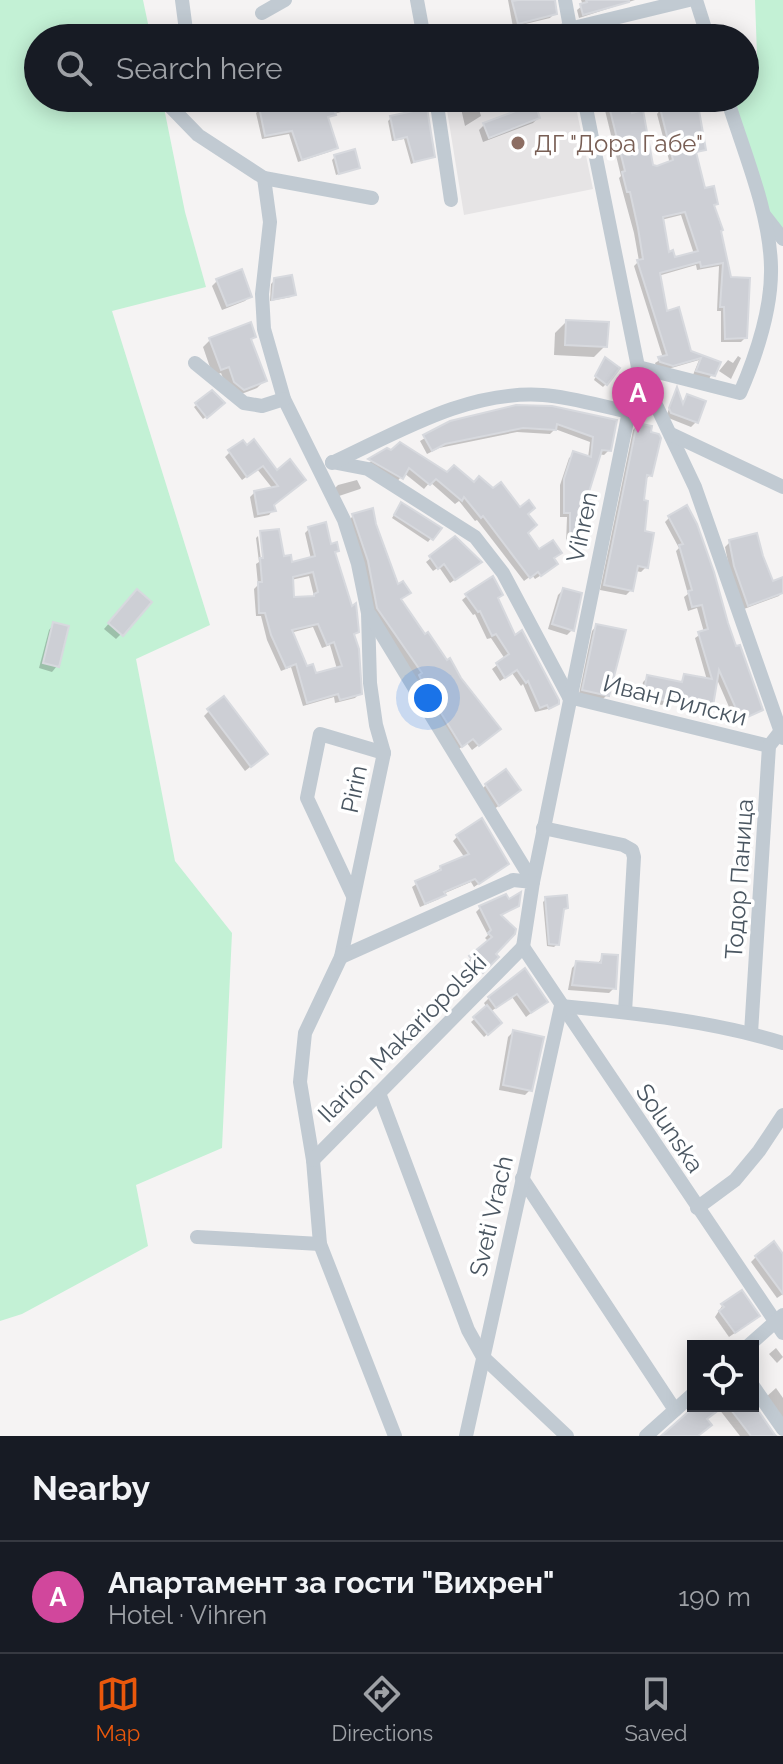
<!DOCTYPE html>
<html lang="en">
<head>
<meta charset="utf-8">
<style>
	:root { --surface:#171b24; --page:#242831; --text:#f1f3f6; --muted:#9ea1a6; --line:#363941; --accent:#ea580c }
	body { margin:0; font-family:Raleway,sans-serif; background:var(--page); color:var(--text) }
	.controls { position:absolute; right:24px; bottom:24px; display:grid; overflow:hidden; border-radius:0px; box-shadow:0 4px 20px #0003 }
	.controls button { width:72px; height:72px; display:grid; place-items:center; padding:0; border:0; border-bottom:2px solid var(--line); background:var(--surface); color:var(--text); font:40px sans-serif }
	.you { position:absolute; left:428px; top:698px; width:28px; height:28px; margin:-20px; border:6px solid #fff; border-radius:50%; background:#1a73e8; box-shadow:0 0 0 12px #1a73e833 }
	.badge { display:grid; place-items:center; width:52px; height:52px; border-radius:50%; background:var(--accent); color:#fff; font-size:26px; font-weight:700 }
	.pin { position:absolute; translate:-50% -66px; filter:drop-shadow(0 2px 4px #0008) }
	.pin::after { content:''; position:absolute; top:42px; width:28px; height:24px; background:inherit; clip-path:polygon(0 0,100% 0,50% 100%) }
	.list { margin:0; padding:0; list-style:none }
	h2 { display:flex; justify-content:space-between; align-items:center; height:104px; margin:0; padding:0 32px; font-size:34px }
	h2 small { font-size:26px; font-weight:400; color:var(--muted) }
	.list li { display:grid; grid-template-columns:52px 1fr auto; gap:24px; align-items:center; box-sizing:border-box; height:112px; padding:0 32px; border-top:2px solid var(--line) }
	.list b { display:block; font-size:30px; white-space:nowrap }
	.list p { margin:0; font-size:26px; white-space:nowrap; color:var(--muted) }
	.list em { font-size:26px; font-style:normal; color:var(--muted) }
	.icon { flex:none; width:44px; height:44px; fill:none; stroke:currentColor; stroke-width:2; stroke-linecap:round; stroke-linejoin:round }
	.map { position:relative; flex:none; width:783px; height:1436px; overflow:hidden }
	.search { position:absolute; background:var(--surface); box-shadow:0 4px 20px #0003; left:24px; right:24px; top:24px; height:88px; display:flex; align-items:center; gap:20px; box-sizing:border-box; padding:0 28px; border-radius:44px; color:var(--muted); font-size:30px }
	.sheet { height:216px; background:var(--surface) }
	nav { display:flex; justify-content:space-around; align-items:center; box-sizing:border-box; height:112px; border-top:2px solid var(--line); background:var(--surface); font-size:22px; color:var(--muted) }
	nav a { display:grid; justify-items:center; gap:4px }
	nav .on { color:var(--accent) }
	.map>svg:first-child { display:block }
	.education { fill:#e6e4e5 }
	.green { fill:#c3f1d5 }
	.shadow { fill:#0003; fill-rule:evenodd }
	.building { fill:#cdcfd5; stroke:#d7d9de; stroke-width:2; fill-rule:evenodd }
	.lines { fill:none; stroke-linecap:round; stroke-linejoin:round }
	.minor { stroke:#c1cad2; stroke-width:14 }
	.education-dot { fill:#8d6e63; stroke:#fff; stroke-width:3 }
	.labels { text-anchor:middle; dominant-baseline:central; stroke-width:7; stroke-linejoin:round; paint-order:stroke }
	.education-label { font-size:24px; fill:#785e54; stroke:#fff; text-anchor:start }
	.street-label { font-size:24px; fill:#4a5661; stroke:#fff }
</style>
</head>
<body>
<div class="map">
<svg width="783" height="1436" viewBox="0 0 783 1436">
	<rect width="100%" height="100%" fill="#f5f3f3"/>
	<polygon class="education" points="445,98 574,98 593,189 464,215"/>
	<g class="green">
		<polygon points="0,0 143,0 151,38 38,38 38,98 162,98 185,212 206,287 112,311 210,625 136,659 175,861 232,933 222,1148 136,1185 148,1246 22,1314 0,1321"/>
		<polygon points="755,0 783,0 783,233 763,207 733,98 745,98 745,63 757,55"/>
	</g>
	<g class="shadow">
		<polygon points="508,0 555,0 555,13 550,18 513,27"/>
		<polygon points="581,0 635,0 579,18 577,10 583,5"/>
		<polygon points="611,31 613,38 591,38 593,36"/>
		<polygon points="325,98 390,98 334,114 326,119 335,147 332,151 298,162 289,134 262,139 256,113 260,109 275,110"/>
		<polygon points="467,98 488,98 477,103 481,116 465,126 460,104"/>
		<polygon points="505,98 531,98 538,118 533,123 483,142 479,130 484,125 511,115"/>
		<path d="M 602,98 L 626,98 L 651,167 L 657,168 L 670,164 L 657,114 L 661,109 L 683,105 L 681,98 L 695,98 L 703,149 L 695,154 L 703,191 L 716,203 L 712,207 L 745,338 L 741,342 L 721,342 L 721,311 L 717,311 L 719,266 L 697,270 L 696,265 L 658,276 L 666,313 L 689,352 L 718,363 L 709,379 L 693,375 L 699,360 L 668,369 L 656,366 L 655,363 L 663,358 L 634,266 L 639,261 L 634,233 L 619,178 L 621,176 ZM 681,215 L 694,254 L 674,260 L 668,254 L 661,220 Z"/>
		<polygon points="391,118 432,156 411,164 404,139 392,141 388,121"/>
		<polygon points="335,157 358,167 336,175 332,160"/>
		<polygon points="275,280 294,294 291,297 270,301 271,284"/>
		<polygon points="217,281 250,296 245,301 222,310 212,286"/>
		<polygon points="566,322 605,346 594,357 554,355 555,333"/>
		<polygon points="210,340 249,340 264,381 257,388 236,396 228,390 221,373 213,376 203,347"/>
		<polygon points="738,356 741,358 731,379 719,371 728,360 733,363"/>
		<polygon points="602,363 606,384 603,387 594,380"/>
		<polygon points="212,392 223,403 203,419 194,407"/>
		<polygon points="674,395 681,403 688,396 696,422 691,427 666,417"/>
		<polygon points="615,421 609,450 604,455 598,454 586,494 591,512 587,517 580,517 579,540 575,544 566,544 567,517 560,517 560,485 569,458 574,454 588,458 590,442 555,429 550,434 517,432 439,448 427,454 420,441 450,423"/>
		<polygon points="638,425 650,475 645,480 642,502 646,567 641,572 635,571 631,590 626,595 600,590 633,430"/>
		<polygon points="246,447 277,473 290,462 272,505 273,510 269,515 254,518 250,497 255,492 273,489 257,469 242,480 225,457 230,452"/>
		<polygon points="387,450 473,484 526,514 526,533 539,552 552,559 551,569 535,579 532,575 524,581 477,520 475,521 459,501 455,504 430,482 424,489 404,473 396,483 366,465"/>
		<polygon points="357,480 361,488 360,489 339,496 335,488 338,485"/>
		<polygon points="401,504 439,528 428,542 392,518"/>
		<polygon points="353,516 374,525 403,598 400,600 493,734 472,750 467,743 456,751 373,614 348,521"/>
		<polygon points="669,518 726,624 760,710 736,723 716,677 711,705 706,710 665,702 662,705 640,700 643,682 648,677 680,684 685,676 707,680 695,638 704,632 697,608 688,611 684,597 688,594 676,551 679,548 665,522"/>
		<path d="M 324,524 L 330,546 L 335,545 L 336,551 L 334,554 L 350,609 L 354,607 L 356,631 L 353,635 L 357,649 L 359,694 L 355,698 L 335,703 L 334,697 L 303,706 L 291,667 L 281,671 L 267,640 L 261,616 L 256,616 L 254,589 L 258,585 L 256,564 L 259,562 L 256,538 L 258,536 L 262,568 L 266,568 L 261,533 L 277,531 L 282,558 L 290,558 L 290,564 L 311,559 L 305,533 L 309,529 ZM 309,576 L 314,596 L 292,599 L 291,580 ZM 313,627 L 322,648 L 330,645 L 337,669 L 315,676 L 312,667 L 306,669 L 290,633 Z"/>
		<polygon points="455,539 475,566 450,583 439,567 433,571 426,562"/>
		<polygon points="730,542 772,583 783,589 779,596 744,609 730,572 725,547"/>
		<polygon points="563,590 572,630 567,635 548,629 558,595"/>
		<polygon points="467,596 496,599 515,638 557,703 552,708 535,712 523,684 521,686 512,673 500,681 492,669 505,659 491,638 487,639 475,614 473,615 462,600"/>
		<polygon points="132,597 121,634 116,639 104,629"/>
		<polygon points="54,624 57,666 52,672 39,668 49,630"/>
		<polygon points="596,626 607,695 602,700 579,694 592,631"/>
		<polygon points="209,711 260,759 245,771 204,716"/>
		<polygon points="486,785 513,795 493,810 481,790"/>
		<polygon points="458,836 502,868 474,887 471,882 443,894 439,899 420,907 412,887 441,868 465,858 453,841"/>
		<polygon points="546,899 566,908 563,911 557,944 554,947 547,946 543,902"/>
		<polygon points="517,905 499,916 493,954 496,957 478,975 467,962 489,942 485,938 488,935 476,912 480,908"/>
		<polygon points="603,956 614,988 609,993 568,990 572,968 577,963 597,965"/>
		<polygon points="525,971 540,1006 526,1017 512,997 490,1012 499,1023 484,1037 471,1022 487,1008 484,1003 489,998"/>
		<polygon points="513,1032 530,1090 525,1095 499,1090 508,1037"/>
		<polygon points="756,1257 783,1257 783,1294 777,1298 751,1262"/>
		<polygon points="741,1293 752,1321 729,1337 715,1317 722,1306"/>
		<polygon points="776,1348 783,1357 777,1363 769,1354"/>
		<polygon points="776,1388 783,1398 783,1424 765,1398"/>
		<polygon points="753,1405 773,1436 740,1436 719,1409 705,1419 696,1436 664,1436 696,1406"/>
	</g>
	<g class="building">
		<polygon points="518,0 555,0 557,14 518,24 512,1"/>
		<polygon points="586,0 629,0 629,2 583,15 580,4 587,2"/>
		<polygon points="304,98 305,102 318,98 377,98 377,101 335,112 336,115 328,117 338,148 302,160 292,131 265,136 259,107 275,108 282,103"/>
		<polygon points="512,98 533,98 540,118 489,138 483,123 516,111"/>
		<path d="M 607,98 L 628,98 L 632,113 L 643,110 L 653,165 L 657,166 L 673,160 L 660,108 L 697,99 L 706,150 L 696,152 L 705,188 L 714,186 L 718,204 L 714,205 L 723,230 L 721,231 L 731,277 L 750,278 L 747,338 L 725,339 L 724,307 L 720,307 L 723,263 L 701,267 L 700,262 L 660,273 L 667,311 L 679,307 L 691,351 L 721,362 L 715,376 L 696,371 L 701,358 L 673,366 L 660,362 L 658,357 L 667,355 L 637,260 L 643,259 L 638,228 L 630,192 L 627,192 L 622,172 L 625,171 ZM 685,212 L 698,251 L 675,257 L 673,250 L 669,252 L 663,217 Z"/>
		<polygon points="427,108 435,157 414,162 407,137 395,140 390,116"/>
		<polygon points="355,149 360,168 339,174 334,155"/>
		<polygon points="242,269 252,297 227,306 216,279"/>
		<polygon points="292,275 296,295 272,300 274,278"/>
		<polygon points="566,320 609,322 607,347 565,345"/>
		<polygon points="251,322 256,337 251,339 267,381 244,390 234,382 229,367 221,370 209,338"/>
		<polygon points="605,357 620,368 607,385 595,376"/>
		<polygon points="677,387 683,404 687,394 706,401 698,423 671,413 669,408"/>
		<polygon points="212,390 225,403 207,418 195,403"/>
		<polygon points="516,405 552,406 617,420 611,451 602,450 589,492 593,492 593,513 582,513 581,541 570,540 570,513 564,513 564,479 573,451 591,457 593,437 557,424 556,430 523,428 445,444 432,451 423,435 450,421"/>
		<polygon points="637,423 652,426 651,432 659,434 661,438 652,476 647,475 644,500 648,501 645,531 654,533 648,568 638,566 633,591 604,585"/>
		<polygon points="254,439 277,470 290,459 306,480 274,505 276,511 258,514 254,491 278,486 263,466 247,477 228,450 243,440 247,445"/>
		<polygon points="400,442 447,472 454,465 474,482 479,476 493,488 501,482 520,507 529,500 535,508 528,514 537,525 528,533 539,549 553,540 562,553 554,558 558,564 541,576 538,572 530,578 483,516 481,518 464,497 462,501 436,479 430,485 409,468 403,479 368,459 387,448 391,450"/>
		<polygon points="401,502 442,528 433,540 394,515"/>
		<polygon points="687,505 697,524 714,572 728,623 736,646 740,645 763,710 741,720 719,670 713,706 669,698 669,701 643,696 647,675 682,682 684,674 712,679 698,632 708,629 702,605 692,607 688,591 692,590 679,545 683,544 668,516"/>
		<polygon points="373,508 376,524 398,584 403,581 411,593 401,599 425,634 428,632 447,660 450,658 461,678 501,729 479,746 473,739 462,747 425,687 419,675 422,673 377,608 368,561 352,514"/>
		<path d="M 326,522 L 331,544 L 337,542 L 339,551 L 335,552 L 352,606 L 356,603 L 359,632 L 354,634 L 359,649 L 362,694 L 340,700 L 338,694 L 307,703 L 296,664 L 286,668 L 271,635 L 265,613 L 259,613 L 258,582 L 262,582 L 260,558 L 263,558 L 260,531 L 279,529 L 284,556 L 291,555 L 292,562 L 315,556 L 308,527 ZM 313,572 L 318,592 L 314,594 L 314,596 L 294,597 L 293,577 ZM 318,624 L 327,645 L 334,642 L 342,666 L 316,673 L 313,664 L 307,666 L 292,630 Z"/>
		<polygon points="757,533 763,556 773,581 783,577 783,593 748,606 734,566 729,540"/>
		<polygon points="455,536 482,562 455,580 444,564 438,569 429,556"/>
		<polygon points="493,576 503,595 498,598 515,635 522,630 559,700 559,704 549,709 547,705 540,708 528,681 526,683 517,670 505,678 496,663 509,654 496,634 492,636 480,611 478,612 465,594"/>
		<polygon points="563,588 582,593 574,631 552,624"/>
		<polygon points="137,589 152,602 123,636 108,623"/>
		<polygon points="53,622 69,626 59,667 43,663"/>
		<polygon points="596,624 626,630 609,696 582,690"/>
		<polygon points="224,696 268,754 251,767 207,709"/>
		<polygon points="506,769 521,790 499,806 485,784"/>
		<polygon points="482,818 509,864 479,884 475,879 444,892 446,895 425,904 415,881 441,870 440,866 469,854 456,835"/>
		<polygon points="521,892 519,906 501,915 516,929 515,934 496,954 499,957 483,973 469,956 492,937 488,933 491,930 479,906 506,894 509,899"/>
		<polygon points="567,895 568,908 564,909 559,945 549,944 545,897"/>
		<polygon points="602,954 618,955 616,989 572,985 576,961 601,963"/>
		<polygon points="525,968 548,1002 531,1013 517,994 496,1008 488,997"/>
		<polygon points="487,1005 502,1023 488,1035 473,1017"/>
		<polygon points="513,1030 544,1037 532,1091 503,1085"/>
		<polygon points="774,1241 783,1254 783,1294 755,1256"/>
		<polygon points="742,1290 760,1316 735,1333 719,1311 724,1307 721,1304"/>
		<polygon points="753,1403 775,1435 776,1436 751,1436 728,1406 753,1406"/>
		<polygon points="695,1406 724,1406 707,1419 712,1425 698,1436 661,1436"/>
	</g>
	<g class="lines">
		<g class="minor">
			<polyline points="182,0 187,38"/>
			<polyline points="417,0 424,38"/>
			<polyline points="565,0 572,38"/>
			<polyline points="696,0 708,38"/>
			<polyline points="262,13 285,0"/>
			<polyline points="532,38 689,0"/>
			<polyline points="166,98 165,101 198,135 264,178 270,222 262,294 264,329 284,399 344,520 358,564 368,613 370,683 376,725 384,753 341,957 305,1033 300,1082 313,1160 320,1244 395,1436"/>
			<polyline points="436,98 451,200"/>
			<polyline points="584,98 638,367 695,487 783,738"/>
			<polyline points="267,99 273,98"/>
			<polyline points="264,178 372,198"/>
			<polyline points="765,216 783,239"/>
			<polyline points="195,363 244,403 262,406 284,399"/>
			<path d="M 638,367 L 740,393 C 756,356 772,308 771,267 C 770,212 743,150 727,98"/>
			<polyline points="671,434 783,487"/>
			<polyline points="332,462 368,469 475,537 503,573 569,697"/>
			<path d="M 332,463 C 399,432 467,390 543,395 C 571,397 601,406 629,412"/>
			<polyline points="370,615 533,882 638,367"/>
			<polyline points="569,697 769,746"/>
			<polyline points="543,828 623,845 632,850 634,857 625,1012"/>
			<polyline points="353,896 307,798 320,734 384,753"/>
			<polyline points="523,947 783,1333"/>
			<polyline points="341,957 513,880 533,882 523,947"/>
			<polyline points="751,1033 769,746 780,732"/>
			<polyline points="379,1093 468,1330 483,1357 567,1436"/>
			<polyline points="313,1160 523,947"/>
			<polyline points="522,1178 675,1410"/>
			<polyline points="697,1208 735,1180 759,1151 783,1115"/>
			<polyline points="197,1237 320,1244"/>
			<polyline points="748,1346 783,1315"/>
			<polyline points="753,1386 783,1429"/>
			<path d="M 466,1436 L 561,1006 C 635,1013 712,1021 783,1043"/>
			<polyline points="646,1436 693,1394"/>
		</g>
	</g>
	<circle class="education-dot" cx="518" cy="143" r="8"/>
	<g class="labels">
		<g class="education-label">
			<text x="534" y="143">ДГ "Дора Габе"</text>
		</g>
		<g class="street-label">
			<text transform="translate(582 527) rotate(-78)">Vihren</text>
			<text transform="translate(675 700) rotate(14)">Иван Рилски</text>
			<text transform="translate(354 789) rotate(-78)">Pirin</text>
			<text transform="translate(739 879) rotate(-86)">Тодор Паница</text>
			<text transform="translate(402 1038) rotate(-45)">Ilarion Makariopolski</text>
			<text transform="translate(670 1128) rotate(56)">Solunska</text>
			<text transform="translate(491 1216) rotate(-77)">Sveti Vrach</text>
		</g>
	</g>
</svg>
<div class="controls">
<button><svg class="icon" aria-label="locate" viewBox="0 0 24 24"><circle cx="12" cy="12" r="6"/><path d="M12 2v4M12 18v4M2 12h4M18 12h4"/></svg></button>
</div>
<div class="you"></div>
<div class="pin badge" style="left:638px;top:433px;background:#d1479c">A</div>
<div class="search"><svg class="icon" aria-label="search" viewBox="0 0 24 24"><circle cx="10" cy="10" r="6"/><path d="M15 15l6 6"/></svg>Search here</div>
</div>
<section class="sheet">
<h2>Nearby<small></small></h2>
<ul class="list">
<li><span class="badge" style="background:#d1479c">A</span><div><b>Апартамент за гости &quot;Вихрен&quot;</b><p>Hotel · Vihren</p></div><em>190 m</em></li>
</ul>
</section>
<nav>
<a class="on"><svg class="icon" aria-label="map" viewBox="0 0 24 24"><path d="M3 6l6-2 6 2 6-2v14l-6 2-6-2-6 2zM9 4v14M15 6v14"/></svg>Map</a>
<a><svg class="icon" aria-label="directions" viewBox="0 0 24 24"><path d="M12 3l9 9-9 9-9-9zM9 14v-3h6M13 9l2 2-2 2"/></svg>Directions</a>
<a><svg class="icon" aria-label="saved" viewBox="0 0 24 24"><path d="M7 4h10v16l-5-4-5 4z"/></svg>Saved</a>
</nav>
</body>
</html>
